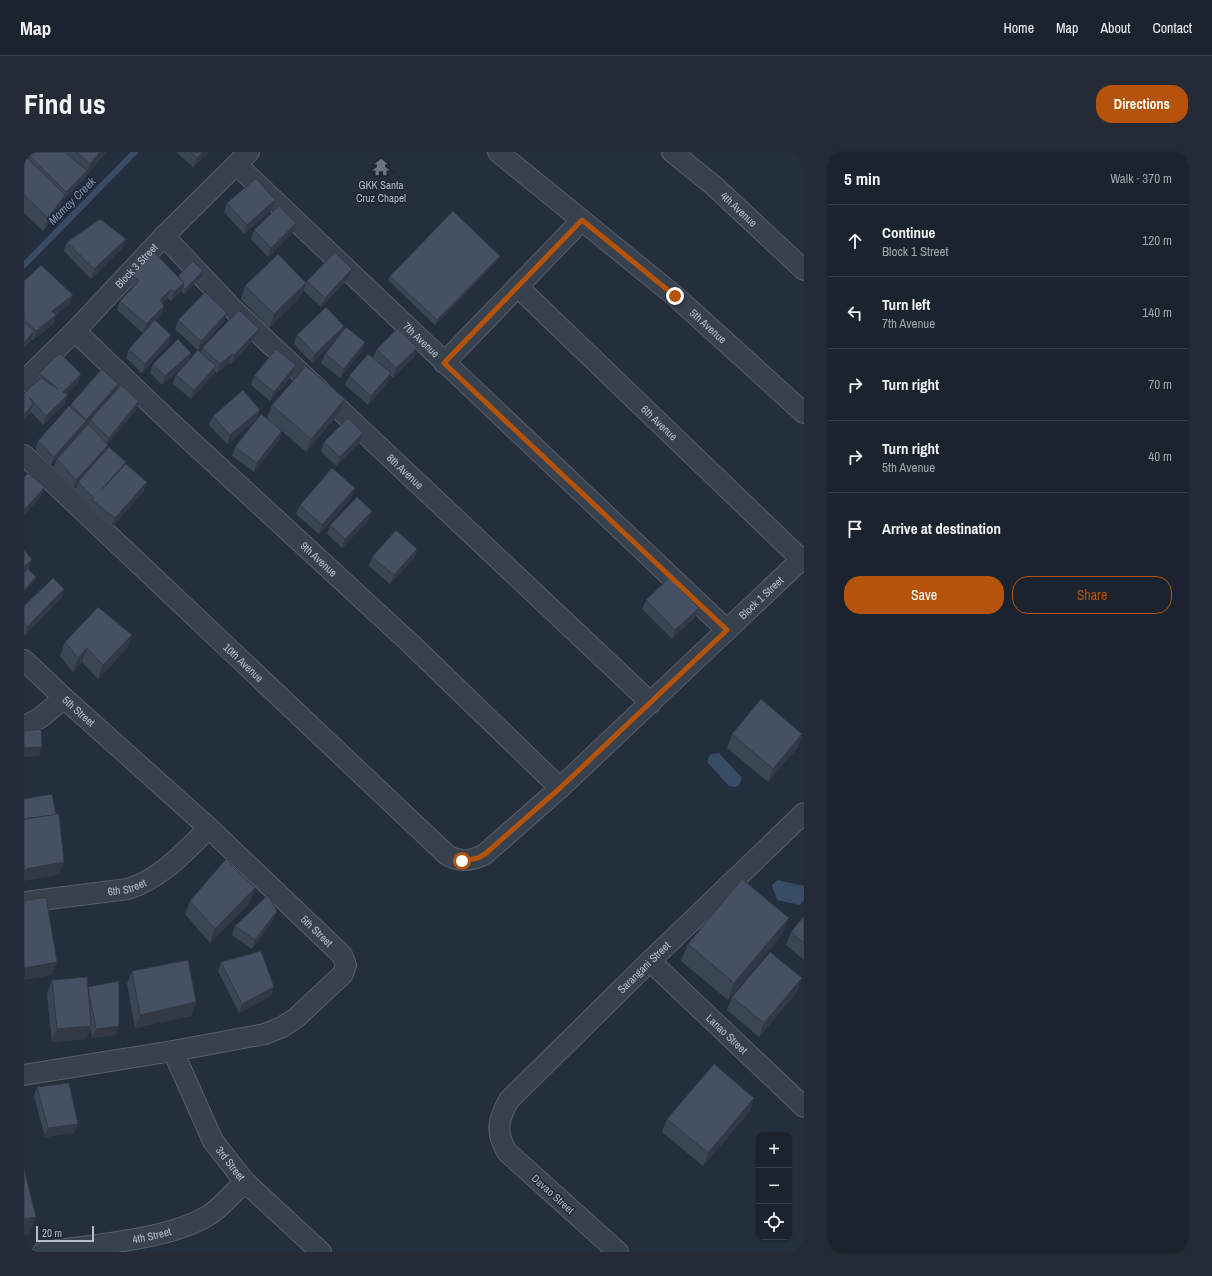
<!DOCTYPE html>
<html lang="en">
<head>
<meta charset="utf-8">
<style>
	:root { --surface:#1b232e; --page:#242b36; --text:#f1f3f6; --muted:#a0a4aa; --line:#39404a; --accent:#b45309 }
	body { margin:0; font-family:"Archivo Narrow",sans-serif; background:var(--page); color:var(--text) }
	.controls { position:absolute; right:12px; bottom:12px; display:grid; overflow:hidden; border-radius:8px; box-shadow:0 1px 3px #0004 }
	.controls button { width:36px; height:36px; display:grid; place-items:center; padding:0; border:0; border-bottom:1px solid var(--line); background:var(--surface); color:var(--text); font:20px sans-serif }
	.scale { position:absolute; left:12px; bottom:10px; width:58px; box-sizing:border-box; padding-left:4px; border:2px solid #b4bcc9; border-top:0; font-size:11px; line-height:14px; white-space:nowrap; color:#b4bcc9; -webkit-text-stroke:3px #1d2633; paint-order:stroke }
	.stop { position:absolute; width:12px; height:12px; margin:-9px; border:3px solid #b45309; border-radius:50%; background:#fff }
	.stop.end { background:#b45309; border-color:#fff; box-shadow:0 1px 4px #0008 }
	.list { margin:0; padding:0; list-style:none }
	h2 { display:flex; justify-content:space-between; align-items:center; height:52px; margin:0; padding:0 16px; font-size:17px }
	h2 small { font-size:13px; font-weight:400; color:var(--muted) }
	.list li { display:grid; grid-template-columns:26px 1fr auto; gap:12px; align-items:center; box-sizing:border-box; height:72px; padding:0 16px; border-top:1px solid var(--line) }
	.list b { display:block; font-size:15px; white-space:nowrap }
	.list p { margin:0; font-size:13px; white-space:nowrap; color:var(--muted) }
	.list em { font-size:13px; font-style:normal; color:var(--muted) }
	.actions { display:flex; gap:8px; padding:12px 16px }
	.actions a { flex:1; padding:9px 0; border:1px solid var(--accent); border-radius:16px; text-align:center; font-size:14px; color:var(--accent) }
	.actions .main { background:var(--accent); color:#fff }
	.icon { flex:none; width:22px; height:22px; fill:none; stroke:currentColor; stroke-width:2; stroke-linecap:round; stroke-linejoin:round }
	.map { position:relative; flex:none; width:780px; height:1100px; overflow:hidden; border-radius:16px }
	header { display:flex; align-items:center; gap:24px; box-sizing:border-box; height:56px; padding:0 20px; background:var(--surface); border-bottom:1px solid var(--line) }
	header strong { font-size:19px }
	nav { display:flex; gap:22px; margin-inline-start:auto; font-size:14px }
	.intro { display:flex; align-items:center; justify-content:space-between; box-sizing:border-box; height:96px; padding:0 24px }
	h1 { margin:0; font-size:28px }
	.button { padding:10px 18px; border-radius:16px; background:var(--accent); color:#fff; font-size:14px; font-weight:700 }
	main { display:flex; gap:24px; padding:0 24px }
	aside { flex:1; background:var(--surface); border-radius:16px; box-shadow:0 1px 3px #0004 }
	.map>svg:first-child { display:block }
	.water { fill:#394c67 }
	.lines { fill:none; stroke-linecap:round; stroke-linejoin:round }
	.stream { stroke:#394c67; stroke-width:6 }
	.minor-casing { stroke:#565f6c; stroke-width:22 }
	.minor { stroke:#38414e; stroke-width:20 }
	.wall { fill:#3b4654 }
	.shaded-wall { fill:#303945 }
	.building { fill:#455162; stroke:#303945 }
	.route { stroke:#b45309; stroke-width:5 }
	.labels { text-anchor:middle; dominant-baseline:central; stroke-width:3; stroke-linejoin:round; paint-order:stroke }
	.poi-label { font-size:11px; fill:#b4bcc9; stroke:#1d2633 }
	.street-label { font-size:11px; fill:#b4bcc9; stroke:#1d2633 }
	.water-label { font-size:12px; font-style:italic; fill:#7c92b1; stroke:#1d2633 }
</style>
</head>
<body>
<header>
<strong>Map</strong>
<nav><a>Home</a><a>Map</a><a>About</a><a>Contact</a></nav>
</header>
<div class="intro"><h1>Find us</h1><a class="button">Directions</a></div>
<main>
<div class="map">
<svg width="780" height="1100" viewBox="0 0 780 1100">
	<rect width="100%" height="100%" fill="#242f3e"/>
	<g class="water">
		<polygon points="695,601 718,626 715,633 712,635 705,634 684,611 684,606 687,602"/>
		<polygon points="754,728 780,734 780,748 776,753 753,748 748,733"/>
	</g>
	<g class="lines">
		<polyline class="stream" points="0,113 111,0"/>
		<g class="minor-casing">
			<g id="minor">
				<path id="s1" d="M 474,0 L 651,144 L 780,261"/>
				<path id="s2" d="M 648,0 L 689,33 L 780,118"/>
				<path id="s3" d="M 213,13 L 703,478"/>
				<path id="s4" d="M 140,84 L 210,158 L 627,551"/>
				<path id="s5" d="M 494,135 L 778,408"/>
				<path id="s6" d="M 51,179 L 144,268 L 387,492 L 536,636"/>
				<polyline points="420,211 558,68"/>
				<path id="s7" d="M 0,229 L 51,179 L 140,84 L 225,0"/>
				<path id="s8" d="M 0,303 L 423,703 C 436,711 448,709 461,702 L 536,636 L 780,405"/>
				<path id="s9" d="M 0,508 L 40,546 L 185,676 L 318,803 L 322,813 L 319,822 L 272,866 L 258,875 L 241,882 L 149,899 L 0,923"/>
				<polyline points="0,574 16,566 40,546"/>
				<path id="s10" d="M 0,750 L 104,737 C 138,726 160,700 185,676"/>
				<path id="s11" d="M 626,809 L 780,955"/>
				<path id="s12" d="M 149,899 L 189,989 L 221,1030 L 297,1100"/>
				<path id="s13" d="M 19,1100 C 65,1093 146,1088 185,1063 C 198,1055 209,1040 221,1030"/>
				<path id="s14" d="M 594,1100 L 483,1000 C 471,979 474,968 485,948 L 626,809 L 780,661"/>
			</g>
		</g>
		<use href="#minor" class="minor"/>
	</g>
	<g class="wall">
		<polygon points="0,0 14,0 15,1 16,0 82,0 61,25 59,28 38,49 36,56 19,79 0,61"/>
		<polygon points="152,0 185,0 169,15"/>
		<polygon points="251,48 248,57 220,82 200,60 203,51"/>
		<polygon points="230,78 269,80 244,105 227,87"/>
		<polygon points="102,87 98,96 67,127 40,99 43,90"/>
		<polygon points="474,108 411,173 364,128 366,124"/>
		<polygon points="328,117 325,126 297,155 279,138 283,129"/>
		<polygon points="179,119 178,124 160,142 157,139 147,149 144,146 138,151 140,154 137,163 131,168 147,183 144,192 118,221 102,206 105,197 119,181 93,158 96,149 109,136 105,132 108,123 154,124"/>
		<polygon points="0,129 45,152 32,163 29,172 9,188 7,187 7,188 0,196"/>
		<polygon points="282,131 277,144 245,176 217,147 221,134"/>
		<polygon points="154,168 200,170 174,198 151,177"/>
		<polygon points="320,174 318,181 341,190 338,199 316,226 297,211 301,202 313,187 288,211 270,192 273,183"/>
		<polygon points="235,177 231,186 207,212 205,211 193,221 191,219 189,223 167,247 149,232 152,223 177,200 178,196"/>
		<polygon points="353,197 390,205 369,226 366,223 364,230 344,253 321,233 325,224 349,206"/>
		<polygon points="167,201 164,210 138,233 126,221 129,212"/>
		<polygon points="272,213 269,222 246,249 227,233 230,224"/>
		<polygon points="15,221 54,231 42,242 41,252 19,273 7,260 6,261 0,268 0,241 12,230"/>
		<polygon points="94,232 92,239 112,258 83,292 82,298 100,314 120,339 88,375 65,357 66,355 51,339 54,331 49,337 29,316 33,307 64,273 65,270 26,314 11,298 14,289 46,255 47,252"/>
		<polygon points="321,247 316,260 282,300 258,279 255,288 230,320 208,304 211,295 248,271 243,266 248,253"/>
		<polygon points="189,264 233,267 203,292 185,273"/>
		<polygon points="300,290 336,290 312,314 297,299"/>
		<polygon points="328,345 295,382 272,362 276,353"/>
		<polygon points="348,359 345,368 318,396 303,382 306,373"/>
		<polygon points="393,397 390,406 366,432 345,414 348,405"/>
		<polygon points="40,437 37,446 1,483 0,482 0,454"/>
		<polygon points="622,448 671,465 648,487 618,457"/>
		<polygon points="108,483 103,496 74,527 58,510 49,520 36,504 41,490"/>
		<polygon points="708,582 778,582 774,595 744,630 703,596"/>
		<polygon points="166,749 226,750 186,791 161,762"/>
		<polygon points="253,759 249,768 228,797 208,783 211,774"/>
		<polygon points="780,764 780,808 762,793 767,780"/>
		<polygon points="758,783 704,848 657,809 664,792"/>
		<polygon points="197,810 247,844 215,861 194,819"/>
		<polygon points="108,819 172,850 167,864 111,876 103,832"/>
		<polygon points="28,828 64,835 92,883 68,886 67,876 62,887 28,890 23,842"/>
		<polygon points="773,840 735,885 703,858 708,845"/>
		<polygon points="13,935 54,972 50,981 21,985 10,944"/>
		<polygon points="726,959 679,1014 638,980 643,967"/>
	</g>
	<g class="shaded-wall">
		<polygon points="76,0 82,0 61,25 66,12"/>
		<polygon points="179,0 185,0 169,15 173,6"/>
		<polygon points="63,19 59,28 38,49 36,56 19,79 24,66 41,43 42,40"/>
		<polygon points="251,48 248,57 220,82 223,73"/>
		<polygon points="272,71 269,80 244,105 247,96"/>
		<polygon points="102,87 98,96 67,127 70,117"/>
		<polygon points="476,104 474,108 411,173 413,168"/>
		<polygon points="328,117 325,126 297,155 301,146"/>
		<polygon points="179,119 178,124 160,142 161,137"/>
		<polygon points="160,131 157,140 147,149 150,140"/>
		<polygon points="282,131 277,144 245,176 250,162"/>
		<polygon points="147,137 144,146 132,157 136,148"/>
		<polygon points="49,143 45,152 32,163 29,172 9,188 12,179 28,159"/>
		<polygon points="140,154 137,163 119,181 122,172"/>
		<polygon points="203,161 200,170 174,198 177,189"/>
		<polygon points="320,174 317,183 288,211 291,202"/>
		<polygon points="235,177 231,186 207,212 210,203"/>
		<polygon points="10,179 7,188 0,196 0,191"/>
		<polygon points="147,183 144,192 118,221 121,212"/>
		<polygon points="341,190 338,199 316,226 320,217"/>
		<polygon points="393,196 390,205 369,226 372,216"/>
		<polygon points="167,201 164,210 138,233 141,224"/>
		<polygon points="208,202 205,211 193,221 196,212"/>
		<polygon points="272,213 269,222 246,249 250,240"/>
		<polygon points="192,214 189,223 167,247 170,238"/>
		<polygon points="367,221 364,230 344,253 347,244"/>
		<polygon points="57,222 54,231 35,249 39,240"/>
		<polygon points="94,232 91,241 66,268 65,270 59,277 62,268"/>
		<polygon points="44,243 41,252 19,273 22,264"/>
		<polygon points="321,247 316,260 282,300 287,287"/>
		<polygon points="115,249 112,258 81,295 85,286"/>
		<polygon points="9,252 6,261 0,268 0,263"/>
		<polygon points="236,258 233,267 203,292 206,283"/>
		<polygon points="62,269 58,278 26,314 30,305"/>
		<polygon points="258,279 255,288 230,320 233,311"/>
		<polygon points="339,281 336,290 312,314 316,305"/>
		<polygon points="84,293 81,303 49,337 52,328"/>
		<polygon points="102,310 98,319 78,337"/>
		<polygon points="123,330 120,339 88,375 91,366"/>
		<polygon points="21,335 17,344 0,364 0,358"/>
		<polygon points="331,336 328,345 295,382 298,373"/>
		<polygon points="348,359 345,368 318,396 321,387"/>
		<polygon points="393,397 390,406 366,432 370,423"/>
		<polygon points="8,407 5,416 0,421 0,415"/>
		<polygon points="12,425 11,429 0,441 0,438"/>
		<polygon points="40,437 37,446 1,483 4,474"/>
		<polygon points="675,456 671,465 648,487 651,478"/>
		<polygon points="108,483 103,496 74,527 79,513"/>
		<polygon points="63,496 58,510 49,520 54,506"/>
		<polygon points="778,582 774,595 744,630 749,617"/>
		<polygon points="18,595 15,604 0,605 0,596"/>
		<polygon points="40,710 35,723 0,729 0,718 2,717"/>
		<polygon points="231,736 226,750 186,791 191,777"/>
		<polygon points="253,759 249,768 228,797 231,788"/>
		<polygon points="765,766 758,783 704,848 710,831"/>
		<polygon points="33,810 28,823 0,828 1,816"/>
		<polygon points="778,826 773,840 735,885 740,871"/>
		<polygon points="250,835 247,844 215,861 218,852"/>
		<polygon points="172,850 167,864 111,876 116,863"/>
		<polygon points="67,874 62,887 28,890 33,877"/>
		<polygon points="95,874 92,883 68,886 72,877"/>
		<polygon points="730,946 726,959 679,1014 684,1001"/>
		<polygon points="54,972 50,981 21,985 24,976"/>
		<polygon points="12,1065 6,1082 0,1083 0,1067"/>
	</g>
	<g class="building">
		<polygon points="2,0 14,0 15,1 16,0 41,0 63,19 42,40"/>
		<polygon points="52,0 76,0 66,12"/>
		<polygon points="166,0 179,0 173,6"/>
		<polygon points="0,3 41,43 24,66 0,43"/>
		<polygon points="232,26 251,48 223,73 203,51"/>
		<polygon points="255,54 272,71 247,96 230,78"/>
		<polygon points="429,59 476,104 413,168 366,124"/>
		<polygon points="76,67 102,87 70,117 43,90"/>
		<polygon points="130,100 160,131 150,140 147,137 136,148 140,154 122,172 96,149 115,129 108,123"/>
		<polygon points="311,100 328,117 301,146 283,129"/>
		<polygon points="254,102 282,131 250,162 221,134"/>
		<polygon points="169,109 179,119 161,137 159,135 160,131 154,124"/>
		<polygon points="17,113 49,143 28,159 32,163 12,179 0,167 0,133 1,132 0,131 0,129"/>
		<polygon points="181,140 203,161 177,189 154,168"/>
		<polygon points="302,155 320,174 291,202 273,183"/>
		<polygon points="215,158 235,177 210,203 208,202 196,212 178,196"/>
		<polygon points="131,168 147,183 121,212 105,197"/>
		<polygon points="0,170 10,179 0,191"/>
		<polygon points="322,175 341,190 320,217 301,202"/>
		<polygon points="374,176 393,196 372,216 353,197"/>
		<polygon points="154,187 167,201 141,224 129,212"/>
		<polygon points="252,197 272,213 250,240 230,224"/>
		<polygon points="174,198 192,214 170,238 152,223"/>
		<polygon points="36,201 57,222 39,240 44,243 22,264 5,245 9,252 0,263 0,241 17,226 34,237 15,221"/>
		<polygon points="344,202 367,221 347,244 325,224"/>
		<polygon points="282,214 321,247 287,287 248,253"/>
		<polygon points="78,217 94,232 62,268 47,252"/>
		<polygon points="97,233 115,249 85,286 66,268"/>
		<polygon points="219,238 236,258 206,283 189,264"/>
		<polygon points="45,254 62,269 30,305 14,289"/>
		<polygon points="237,262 258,279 233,311 211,295"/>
		<polygon points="324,266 339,281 316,305 300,290"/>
		<polygon points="64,272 84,293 52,328 33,307"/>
		<polygon points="85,295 102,310 78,337 102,312 123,330 91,366 68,348 70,346 54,330"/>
		<polygon points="308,316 331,336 298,373 276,353"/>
		<polygon points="4,321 21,335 0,358 0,325"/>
		<polygon points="333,345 348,359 321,387 306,373"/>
		<polygon points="372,378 393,397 370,423 348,405"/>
		<polygon points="0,398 8,407 0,415"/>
		<polygon points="4,417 12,425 0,438 0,421"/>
		<polygon points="29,426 40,437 4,474 0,470 0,454"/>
		<polygon points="645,426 675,456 651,478 622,448"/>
		<polygon points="74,455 108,483 79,513 63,496 54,506 41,490"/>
		<polygon points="737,547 778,582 749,617 708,582"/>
		<polygon points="17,577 18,595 0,596 0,579"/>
		<polygon points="28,642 32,663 0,667 0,647"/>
		<polygon points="35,662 40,710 2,717 2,718 0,718 0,667"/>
		<polygon points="202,707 231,736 191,777 166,749"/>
		<polygon points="718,727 765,766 710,831 664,792"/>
		<polygon points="244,743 253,759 231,788 211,774"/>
		<polygon points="22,745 33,810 1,816 0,813 0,749"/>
		<polygon points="780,764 780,791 767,780"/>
		<polygon points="237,799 250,835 218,852 197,810"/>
		<polygon points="746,800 778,826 740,871 708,845"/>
		<polygon points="164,808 172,850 116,863 108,819"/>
		<polygon points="63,825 67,874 33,877 28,828"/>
		<polygon points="95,829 95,874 72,877 64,835"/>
		<polygon points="690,912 730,946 684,1001 643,967"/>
		<polygon points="45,931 54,972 24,976 13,935"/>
		<polygon points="0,1017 12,1065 0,1067"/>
	</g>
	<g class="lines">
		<polyline class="route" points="438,709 454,706 461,702 536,636 703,478 420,211 558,68 651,144"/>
	</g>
	<defs>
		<g id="temple-bare" transform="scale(1.38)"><path d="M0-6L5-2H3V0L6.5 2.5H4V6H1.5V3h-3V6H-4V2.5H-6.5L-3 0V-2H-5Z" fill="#6b7280" stroke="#1d2633" stroke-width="2.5" paint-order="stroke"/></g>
	</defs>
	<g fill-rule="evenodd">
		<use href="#temple-bare" x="357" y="15"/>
	</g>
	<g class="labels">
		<g class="poi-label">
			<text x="357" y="33">GKK Santa<tspan x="357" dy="13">Cruz Chapel</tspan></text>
		</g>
		<g class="street-label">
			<text stroke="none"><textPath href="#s2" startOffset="88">4th Avenue</textPath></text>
			<text stroke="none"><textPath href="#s7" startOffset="161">Block 3 Street</textPath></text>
			<text stroke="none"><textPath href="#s1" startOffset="273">5th Avenue</textPath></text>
			<text stroke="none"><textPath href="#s3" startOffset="254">7th Avenue</textPath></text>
			<text stroke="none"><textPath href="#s5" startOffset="196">6th Avenue</textPath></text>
			<text stroke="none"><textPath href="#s4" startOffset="337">8th Avenue</textPath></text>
			<text stroke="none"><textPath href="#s6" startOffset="334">9th Avenue</textPath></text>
			<text stroke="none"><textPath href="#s8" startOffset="999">Block 1 Street</textPath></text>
			<text stroke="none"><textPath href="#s8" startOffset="302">10th Avenue</textPath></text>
			<text stroke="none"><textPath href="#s9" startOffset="75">5th Street</textPath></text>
			<text stroke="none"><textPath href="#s10" startOffset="104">6th Street</textPath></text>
			<text stroke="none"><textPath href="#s9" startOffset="399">5th Street</textPath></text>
			<text stroke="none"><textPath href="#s14" startOffset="394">Sarangani Street</textPath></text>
			<text stroke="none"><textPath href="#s11" startOffset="106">Lanao Street</textPath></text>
			<text stroke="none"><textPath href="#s12" startOffset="127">3rd Street</textPath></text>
			<text transform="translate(529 1042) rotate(42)">Davao Street</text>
			<text stroke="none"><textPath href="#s13" startOffset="110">4th Street</textPath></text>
		</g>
		<g class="water-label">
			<text transform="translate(48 49) rotate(-45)">Mamay Creek</text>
		</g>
	</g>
</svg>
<div class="controls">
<button>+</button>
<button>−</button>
<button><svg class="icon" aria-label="locate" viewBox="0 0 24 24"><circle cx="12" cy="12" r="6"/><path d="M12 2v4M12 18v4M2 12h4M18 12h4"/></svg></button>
</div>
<div class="scale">20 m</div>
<div class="stop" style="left:438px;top:709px"></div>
<div class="stop end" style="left:651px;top:144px"></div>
</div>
<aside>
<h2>5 min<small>Walk · 370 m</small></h2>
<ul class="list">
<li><svg class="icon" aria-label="ahead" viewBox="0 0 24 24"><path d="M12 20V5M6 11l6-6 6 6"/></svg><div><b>Continue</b><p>Block 1 Street</p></div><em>120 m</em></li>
<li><svg class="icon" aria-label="left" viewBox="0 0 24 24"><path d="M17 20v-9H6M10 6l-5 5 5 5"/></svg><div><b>Turn left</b><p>7th Avenue</p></div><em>140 m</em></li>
<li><svg class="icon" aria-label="right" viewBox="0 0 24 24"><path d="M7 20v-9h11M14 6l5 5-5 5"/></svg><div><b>Turn right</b></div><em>70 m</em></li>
<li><svg class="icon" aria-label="right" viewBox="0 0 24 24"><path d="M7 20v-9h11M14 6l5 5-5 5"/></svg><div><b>Turn right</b><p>5th Avenue</p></div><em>40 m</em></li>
<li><svg class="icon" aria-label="arrive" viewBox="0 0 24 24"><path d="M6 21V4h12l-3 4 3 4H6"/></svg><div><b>Arrive at destination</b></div></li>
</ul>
<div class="actions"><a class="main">Save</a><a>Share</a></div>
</aside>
</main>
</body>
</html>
